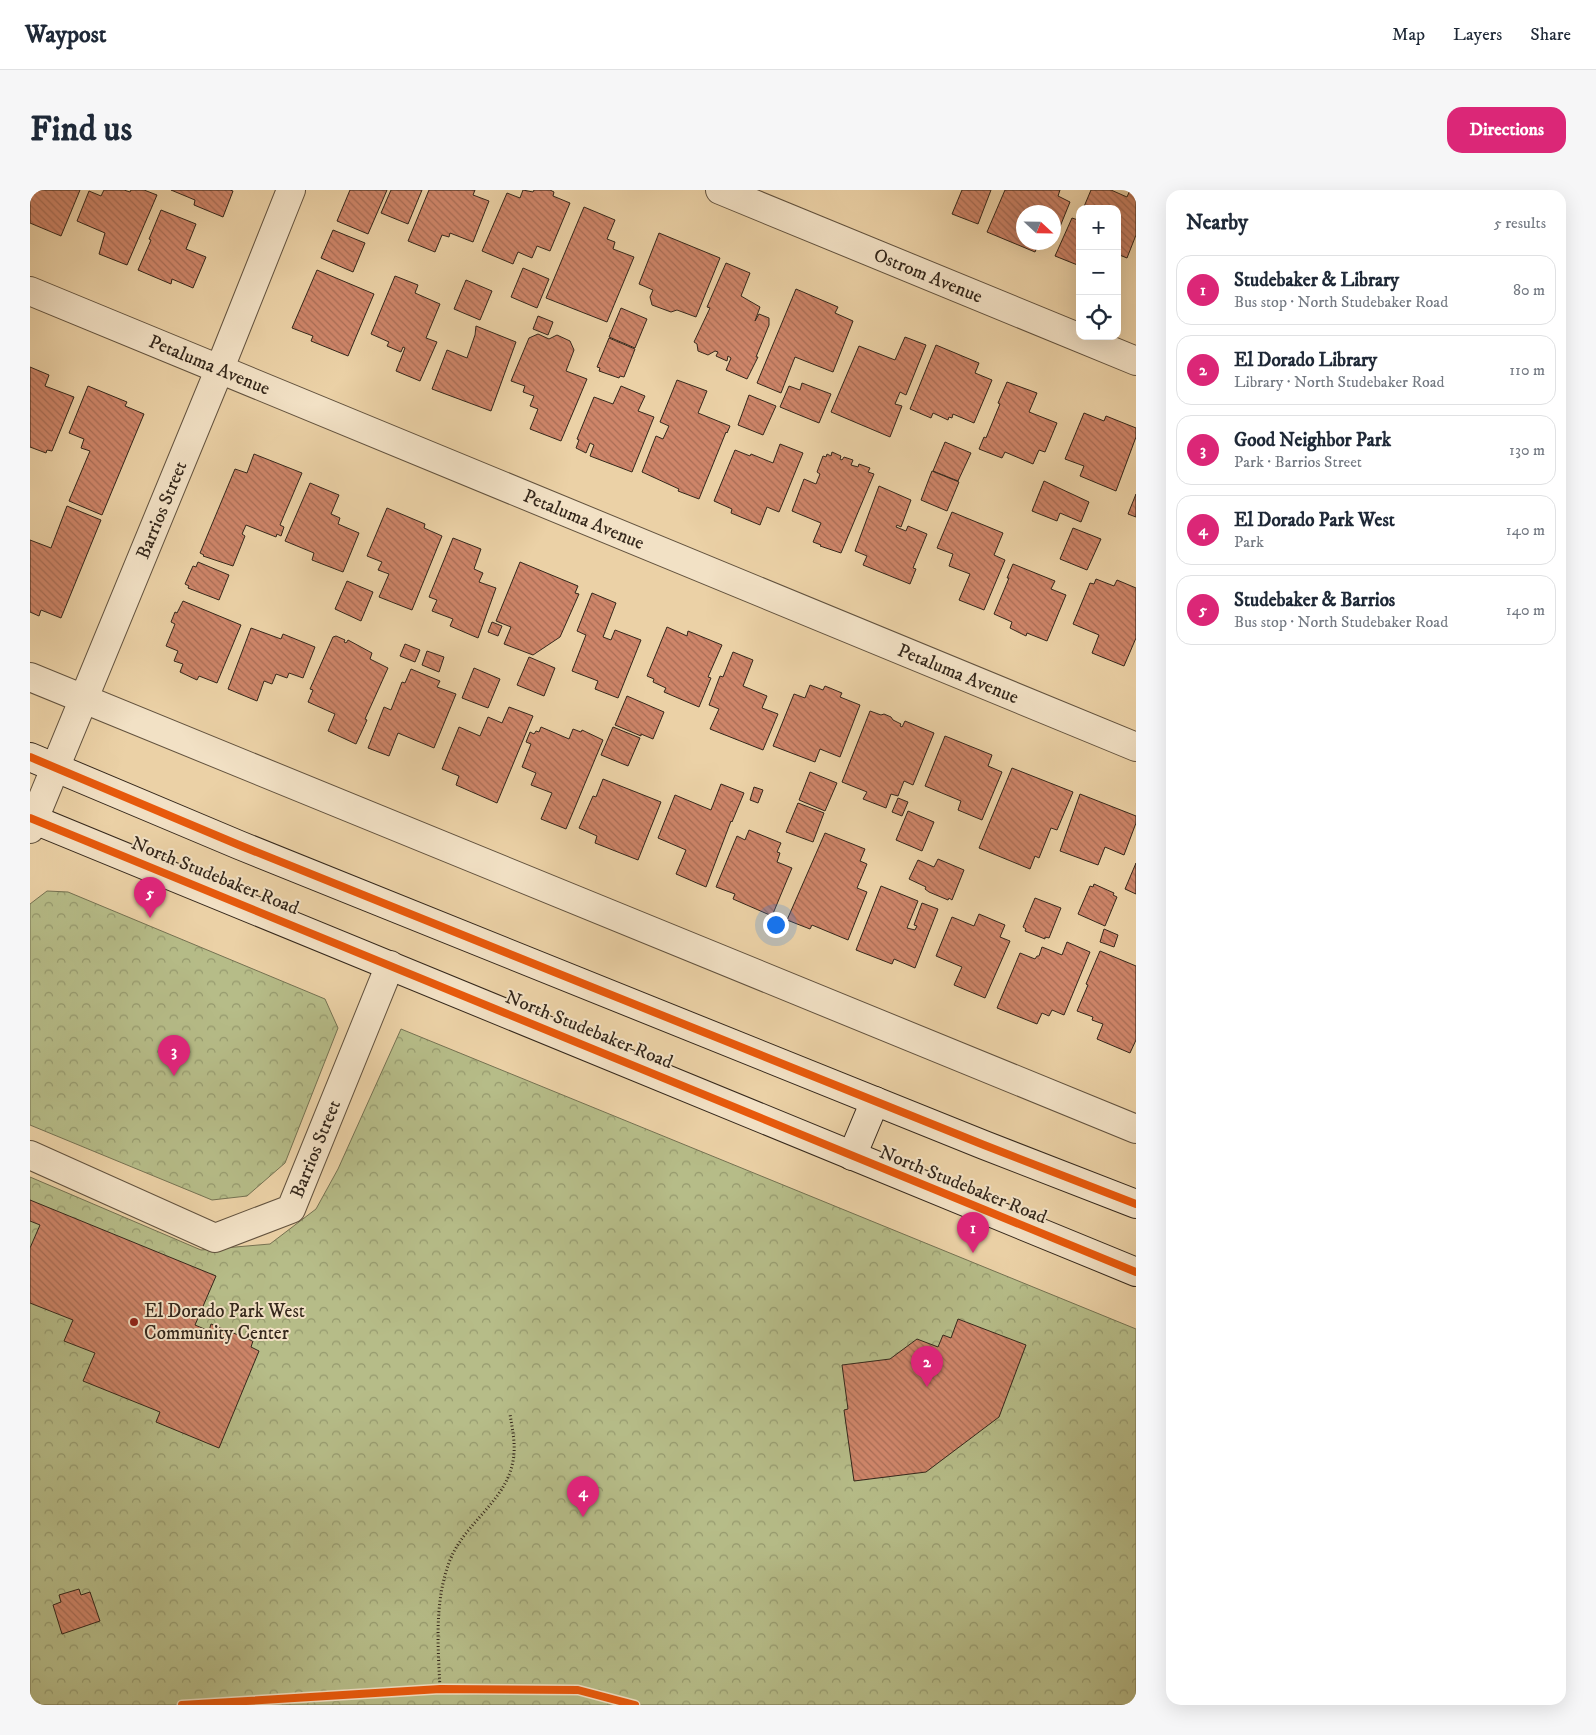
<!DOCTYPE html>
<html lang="en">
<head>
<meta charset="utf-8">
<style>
	:root { --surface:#fff; --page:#f6f6f7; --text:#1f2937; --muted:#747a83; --line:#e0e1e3; --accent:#db2777 }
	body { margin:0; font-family:"IM FELL DW Pica",serif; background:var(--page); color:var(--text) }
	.controls { position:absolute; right:15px; top:15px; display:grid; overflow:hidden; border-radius:10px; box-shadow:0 5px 20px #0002 }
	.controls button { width:45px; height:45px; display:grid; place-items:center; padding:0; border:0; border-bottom:1px solid var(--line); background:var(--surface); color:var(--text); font:25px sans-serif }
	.compass { position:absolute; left:986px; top:15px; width:45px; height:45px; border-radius:50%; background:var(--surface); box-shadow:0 5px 20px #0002; rotate:112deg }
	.you { position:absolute; left:745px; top:734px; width:18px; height:18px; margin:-12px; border:4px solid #fff; border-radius:50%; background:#1a73e8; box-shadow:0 0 0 8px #1a73e833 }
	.badge { display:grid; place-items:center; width:32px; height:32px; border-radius:50%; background:var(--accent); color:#fff; font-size:16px; font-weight:700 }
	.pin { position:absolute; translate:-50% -41px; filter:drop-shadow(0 1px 2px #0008) }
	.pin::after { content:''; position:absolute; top:26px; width:18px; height:15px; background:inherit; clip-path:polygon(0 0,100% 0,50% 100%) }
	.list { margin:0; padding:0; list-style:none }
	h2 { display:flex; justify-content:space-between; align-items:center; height:65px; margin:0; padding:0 20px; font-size:21px }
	h2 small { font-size:16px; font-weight:400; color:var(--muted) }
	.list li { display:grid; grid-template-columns:32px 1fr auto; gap:15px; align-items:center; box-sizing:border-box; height:70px; margin:0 10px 10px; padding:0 10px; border:1px solid var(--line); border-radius:15px }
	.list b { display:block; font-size:19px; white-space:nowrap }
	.list p { margin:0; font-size:16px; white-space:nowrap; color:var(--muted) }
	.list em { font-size:16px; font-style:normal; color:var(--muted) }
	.icon { flex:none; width:28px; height:28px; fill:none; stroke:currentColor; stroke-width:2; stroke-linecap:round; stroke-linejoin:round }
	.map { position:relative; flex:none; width:1106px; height:1515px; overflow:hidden; border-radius:15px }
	header { display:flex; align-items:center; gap:30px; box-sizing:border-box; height:70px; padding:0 25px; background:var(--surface); border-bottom:1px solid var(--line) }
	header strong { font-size:24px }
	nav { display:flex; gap:28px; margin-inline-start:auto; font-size:18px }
	.intro { display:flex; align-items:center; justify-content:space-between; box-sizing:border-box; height:120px; padding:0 30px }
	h1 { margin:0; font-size:35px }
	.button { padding:12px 22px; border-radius:15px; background:var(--accent); color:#fff; font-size:18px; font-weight:700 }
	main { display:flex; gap:30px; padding:0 30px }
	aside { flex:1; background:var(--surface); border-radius:15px; box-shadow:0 5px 20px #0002 }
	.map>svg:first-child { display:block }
	.park { fill:url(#park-crowns); stroke:#757252 }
	.building { fill:url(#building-back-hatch); stroke:#34271b }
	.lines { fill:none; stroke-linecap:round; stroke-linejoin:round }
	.street-casing { stroke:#62523e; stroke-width:30 }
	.secondary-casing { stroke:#34271b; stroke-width:30 }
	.path { stroke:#34271b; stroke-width:3; stroke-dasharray:1 2.5; stroke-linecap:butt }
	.street { stroke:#f2e1c5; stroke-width:28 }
	.secondary { stroke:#f2e1c5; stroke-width:28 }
	.cycleway-casing { stroke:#f2e1c5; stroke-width:11 }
	.cycleway { stroke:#e8590c; stroke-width:8 }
	.poi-dot { fill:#8f2418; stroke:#f2e1c5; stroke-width:2 }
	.labels { text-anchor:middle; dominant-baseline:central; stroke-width:4; stroke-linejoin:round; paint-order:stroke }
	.street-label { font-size:19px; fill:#34271b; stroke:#f2e1c5 }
	.poi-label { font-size:19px; fill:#34271b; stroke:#f2e1c5; text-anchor:start }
</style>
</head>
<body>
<header>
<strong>Waypost</strong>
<nav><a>Map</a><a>Layers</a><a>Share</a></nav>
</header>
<div class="intro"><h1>Find us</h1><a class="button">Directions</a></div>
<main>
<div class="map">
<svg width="1106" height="1515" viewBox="0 0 1106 1515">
	<defs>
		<pattern id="park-crowns" width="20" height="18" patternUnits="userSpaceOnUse" patternTransform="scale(1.25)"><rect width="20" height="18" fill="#b6bc88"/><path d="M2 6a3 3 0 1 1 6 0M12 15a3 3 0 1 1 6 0" fill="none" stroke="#95996e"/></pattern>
		<pattern id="building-back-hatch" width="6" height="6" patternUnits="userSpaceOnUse" patternTransform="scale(1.25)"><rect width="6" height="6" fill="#ce8569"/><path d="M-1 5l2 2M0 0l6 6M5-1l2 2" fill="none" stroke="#a86d56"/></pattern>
	</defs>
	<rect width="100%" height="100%" fill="#ebd1a6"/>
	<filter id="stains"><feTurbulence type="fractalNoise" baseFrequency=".004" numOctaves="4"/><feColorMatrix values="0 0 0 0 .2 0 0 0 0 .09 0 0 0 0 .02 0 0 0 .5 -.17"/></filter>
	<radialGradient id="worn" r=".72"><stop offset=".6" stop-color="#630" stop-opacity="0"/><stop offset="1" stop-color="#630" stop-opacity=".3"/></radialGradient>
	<g class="park">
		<polygon points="17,701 38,702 295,809 308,838 255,973 217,1006 182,1010 0,935 0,714"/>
		<polygon points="371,839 1106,1139 1106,1515 0,1515 0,987 171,1060 240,1054 286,1019 308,979"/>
	</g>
	<g class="building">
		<polygon points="0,0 50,0 31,46 0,33"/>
		<polygon points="74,0 94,0 100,2 101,0 114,0 127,5 97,75 69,64 75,43 47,31 59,1 71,6"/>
		<polygon points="141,0 200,0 203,1 193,27 164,15 165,10"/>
		<polygon points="320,0 357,0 338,44 307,31"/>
		<polygon points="361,0 392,0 378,34 351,23"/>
		<polygon points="399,0 445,0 443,5 459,11 443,52 420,43 419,47 412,45 405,62 378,51"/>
		<polygon points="493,0 503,2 504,0 520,0 524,2 523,6 540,13 520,61 507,56 502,68 488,62 483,74 452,61 477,3 490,8"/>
		<polygon points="932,0 961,0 948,34 922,24"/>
		<polygon points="975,0 1030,0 1028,6 1040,12 1025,49 1024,48 1024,22 994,22 994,52 1009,52 1005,62 957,42"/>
		<polygon points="1061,0 1081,0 1097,7 1100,0 1106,0 1106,45 1097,68 1087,64 1087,19 1053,19"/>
		<polygon points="554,17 585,30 577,49 585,52 583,59 604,67 577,132 516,108"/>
		<polygon points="131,20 166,34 156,59 176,67 163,98 142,89 141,94 108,80 121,50 119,49"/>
		<polygon points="1050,27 1050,76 1025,66 1042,28 1048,30"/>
		<polygon points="303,40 335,53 323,82 291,68"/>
		<polygon points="629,43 690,68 666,127 647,120 641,122 622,115 620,107 623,100 609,94"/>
		<polygon points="696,73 720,83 711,106 730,117 725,131 729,124 739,128 739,135 726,167 728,167 717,189 696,180 701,168 698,166 697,171 686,166 688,162 685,161 678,165 668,161 667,154 664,152 680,118 677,117"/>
		<polygon points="493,78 519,89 507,118 481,107"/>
		<polygon points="287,80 344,104 318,166 281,151 283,146 262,138"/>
		<polygon points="365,86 388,95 385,103 410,114 396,148 407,152 390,191 366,181 375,158 373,157 371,162 357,156 359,152 341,144"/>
		<polygon points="436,90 462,101 450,130 424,119"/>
		<polygon points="766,99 808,117 805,123 823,131 803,182 765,167 751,203 727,193"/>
		<polygon points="591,118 617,129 605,158 579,147"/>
		<polygon points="508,126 523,132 518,145 503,139"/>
		<polygon points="446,136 486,152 461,221 402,199 417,160 437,168 445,145"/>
		<polygon points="508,144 519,149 527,145 540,151 544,160 536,181 557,189 531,251 500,239 508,219 500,216 504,206 493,202 495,196 481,191 499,148"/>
		<polygon points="875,147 896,155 876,205 870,202 865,214 872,216 860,247 801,222 829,156 865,170"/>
		<polygon points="579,148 605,159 594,187 590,186 589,188 569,181 570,178 567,177"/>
		<polygon points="906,155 949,173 945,183 962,190 944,233 923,224 922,228 919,227 918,230 903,223 901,228 880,219"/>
		<polygon points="0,177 19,185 15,196 44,207 22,261 17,260 16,263 0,257"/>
		<polygon points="647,190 677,201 668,223 700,236 697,243 696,242 669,309 648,301 649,299 612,282 626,246 633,249 639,236 630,232"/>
		<polygon points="977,192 1007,203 999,222 1027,233 1015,262 1009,260 1003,274 975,262 972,268 949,259 954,247 956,248 970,214 968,213"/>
		<polygon points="772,193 801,204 789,233 750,217 759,196 770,200"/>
		<polygon points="58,196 97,212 95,216 114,224 72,325 39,311 60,261 51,258 54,249 39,243"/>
		<polygon points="591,196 615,206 608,221 624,227 602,282 560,266 564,255 560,253 556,263 546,258 549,250 547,249 564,207 583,214"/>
		<polygon points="719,205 746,216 733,245 708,235"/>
		<polygon points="1054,223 1074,231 1076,226 1106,238 1106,247 1086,301 1050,286 1054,276 1035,269"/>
		<polygon points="915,252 941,263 928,291 903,281"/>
		<polygon points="750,254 773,263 749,322 737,317 730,335 701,323 702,319 684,311 705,260 720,266 721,264 743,273"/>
		<polygon points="802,262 811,266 810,269 812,270 814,267 823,270 821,275 828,277 829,274 840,278 838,282 844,284 811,363 790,356 791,355 783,352 791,333 762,321 774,289 786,294 790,284 787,282 793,266 796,267 797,264 801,266"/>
		<polygon points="224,264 272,283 250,335 254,337 251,346 247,344 246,347 216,335 212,344 215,346 203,376 173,366 174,365 170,363 205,279 217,283"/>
		<polygon points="902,281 929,292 917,321 891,310"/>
		<polygon points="1014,291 1059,312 1051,332 1030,323 1027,331 1002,321"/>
		<polygon points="280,293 309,305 301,324 310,328 308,334 329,343 313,382 282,370 284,363 255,351"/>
		<polygon points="849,296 881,310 871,337 867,335 866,337 876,341 878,336 897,344 883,378 886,379 880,394 833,375 837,366 825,361"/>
		<polygon points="1106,304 1106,327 1098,324"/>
		<polygon points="37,316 71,330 31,428 11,420 9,426 0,422 0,350 21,358"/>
		<polygon points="357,318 395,334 394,338 412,346 382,420 349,407 359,384 348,380 352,372 337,366"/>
		<polygon points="922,322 973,343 964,365 975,370 954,420 929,410 940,384 919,376 923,364 907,358"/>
		<polygon points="1043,338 1071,349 1057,380 1030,369"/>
		<polygon points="423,348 451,359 444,379 453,383 449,392 466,398 448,448 420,436 423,429 402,421 407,410 399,407"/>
		<polygon points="168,372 199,385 189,410 158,398 159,396 155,394 163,376 166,377"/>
		<polygon points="490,372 548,396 545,403 549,404 530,447 503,465 474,454 481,437 466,431"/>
		<polygon points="983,374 1025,391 1021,399 1036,405 1017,451 997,443 996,446 980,438 982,432 964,424 979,388 977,388"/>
		<polygon points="1066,389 1084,396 1087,390 1106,398 1106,448 1094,476 1062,463 1069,445 1043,434 1060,393 1064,394"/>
		<polygon points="317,391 343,402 331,431 305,419"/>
		<polygon points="562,403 586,413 573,447 581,450 585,440 611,450 588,508 565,499 568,491 542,481 556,445 547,441"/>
		<polygon points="153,411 211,435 187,493 169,486 167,490 150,482 153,474 144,471 148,461 136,456 145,434 141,432 145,422 147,423"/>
		<polygon points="462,432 472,436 468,446 458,442"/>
		<polygon points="637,437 657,446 658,441 692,455 678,487 681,488 669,517 634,502 636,498 623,492 624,489 617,486"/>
		<polygon points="221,438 251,449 253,444 285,457 273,488 259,483 257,488 246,484 242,494 234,491 227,511 198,499"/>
		<polygon points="306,446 315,450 314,452 316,453 318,450 342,463 340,469 358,478 335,529 337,530 326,554 298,541 305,524 278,512 283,500 280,499 303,447"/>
		<polygon points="375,454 390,460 385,472 370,466"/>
		<polygon points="397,461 414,467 409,482 392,475"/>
		<polygon points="703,462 723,470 713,496 737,506 732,518 748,524 733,560 680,539 689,519 679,515 690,486 693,487"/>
		<polygon points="499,467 525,478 514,506 487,495"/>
		<polygon points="444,478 470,489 458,518 432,508"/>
		<polygon points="381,479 410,491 407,497 426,504 404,558 368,543 359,566 338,558 354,517 361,520 372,492 375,493"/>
		<polygon points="780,495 793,500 795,496 812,503 810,507 830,515 810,567 790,559 785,572 743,556 764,504 775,508"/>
		<polygon points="597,506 634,522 623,549 611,544 611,546 585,535"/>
		<polygon points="479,517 503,526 467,613 426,595 429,586 412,579 429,537 450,546 458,527 472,533"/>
		<polygon points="840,521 851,525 854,524 861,527 863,530 871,534 870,536 872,537 875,531 904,543 883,595 874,591 868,606 861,604 856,618 833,609 837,602 812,592"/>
		<polygon points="511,537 539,549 543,539 551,542 552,540 573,550 536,639 511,629 522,603 501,595 506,583 492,577 501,554 496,552 500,542 504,544 506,541 509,542"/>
		<polygon points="583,537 610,548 598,576 571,565"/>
		<polygon points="915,546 962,565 958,576 972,582 952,630 928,620 931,611 895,596"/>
		<polygon points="982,578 1043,602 1027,640 1021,638 1009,668 1005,666 1000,679 949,658"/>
		<polygon points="780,582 807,593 795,621 769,610"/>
		<polygon points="573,589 631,612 608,670 565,653 567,646 549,638 563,606 566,607"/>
		<polygon points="691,594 714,603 702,632 701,631 676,697 646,684 656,660 628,648 645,605 681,620"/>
		<polygon points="724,597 733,600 728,613 720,610"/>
		<polygon points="1050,604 1106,626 1106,633 1094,665 1075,657 1068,675 1030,661"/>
		<polygon points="868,608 878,612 872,626 862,622"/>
		<polygon points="768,613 794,623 783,652 756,642"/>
		<polygon points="878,621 904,632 892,661 866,650"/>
		<polygon points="719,640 751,653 747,662 750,663 747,672 762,678 742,726 703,709 705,704 686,697 707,646 715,650"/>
		<polygon points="795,643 835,659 830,671 837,674 827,698 837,702 818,750 782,735 780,739 757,730"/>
		<polygon points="908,669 934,680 922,710 919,708 918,710 899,702 895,699 896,697 879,689 888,670 904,677"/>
		<polygon points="1106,673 1106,704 1095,699"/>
		<polygon points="1064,694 1084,703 1083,705 1087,707 1075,736 1048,724 1060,696 1063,697"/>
		<polygon points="851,696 888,711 877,738 885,740 887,736 884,735 892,713 908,719 885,778 864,769 862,774 826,760"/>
		<polygon points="1005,708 1031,718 1019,748 1015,747 1015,749 995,741 996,739 993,737"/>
		<polygon points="949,724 975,735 970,747 980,751 955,808 924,795 932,777 906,766 922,727 944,736"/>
		<polygon points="1074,739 1088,745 1084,757 1070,752"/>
		<polygon points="1037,752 1060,762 1034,825 1022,820 1019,826 1012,823 1007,834 967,818 990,763 1005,769 1007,766 1009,766 1012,757 1032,765"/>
		<polygon points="1070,761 1106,776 1106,850 1100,863 1067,849 1073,834 1062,830 1063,827 1047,821 1058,795 1056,794"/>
		<polygon points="0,1010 186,1086 165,1135 179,1141 181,1134 223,1151 221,1157 229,1161 189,1258 126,1232 130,1222 53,1191 65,1163 34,1151 43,1130 0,1113 0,1058 10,1035 0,1031"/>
		<polygon points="928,1129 996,1155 969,1227 896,1282 824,1291 814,1220 818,1219 812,1175 860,1169 887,1149 908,1157 913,1145 921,1148"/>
		<polygon points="49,1399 51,1405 60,1402 70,1431 32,1444 23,1415 31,1412 29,1405"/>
	</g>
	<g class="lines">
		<g class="street-casing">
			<g id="street">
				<path id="s1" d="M 690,0 L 1106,171"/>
				<path id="s2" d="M 0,101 L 1106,557"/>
				<polyline points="0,487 1106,939"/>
				<path id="s3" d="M 0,639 L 190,178 L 261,0"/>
				<path id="s4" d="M 0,965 L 185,1048 L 261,1019 L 360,775"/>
			</g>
		</g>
		<g class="secondary-casing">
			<g id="secondary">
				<polyline points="0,567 209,655 954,955 1106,1014"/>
				<polyline points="0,628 1106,1082"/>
				<polyline points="822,966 845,911"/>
			</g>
		</g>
		<path class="path" d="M 410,1499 C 408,1456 404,1411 420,1370 C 436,1330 481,1309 484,1263 C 485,1251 482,1237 480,1224"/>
		<use href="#street" class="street"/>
		<use href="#secondary" class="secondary"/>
		<g class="cycleway-casing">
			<g id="cycleway">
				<polyline points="0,567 209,655 954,955 1106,1014"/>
				<polyline points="0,628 1106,1082"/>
				<polyline points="152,1515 410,1499 548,1500 605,1515"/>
			</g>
		</g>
		<use href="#cycleway" class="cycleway"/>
	</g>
	<circle class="poi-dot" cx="104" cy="1132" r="5"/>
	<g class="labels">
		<g class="street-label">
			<text stroke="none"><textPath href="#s1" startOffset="225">Ostrom Avenue</textPath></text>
			<text stroke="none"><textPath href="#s2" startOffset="194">Petaluma Avenue</textPath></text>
			<text stroke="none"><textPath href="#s3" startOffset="345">Barrios Street</textPath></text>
			<text stroke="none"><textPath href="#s2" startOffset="599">Petaluma Avenue</textPath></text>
			<text stroke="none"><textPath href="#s2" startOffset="1004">Petaluma Avenue</textPath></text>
			<text transform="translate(185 686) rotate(22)">North Studebaker Road</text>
			<text transform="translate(559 840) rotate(22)">North Studebaker Road</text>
			<text stroke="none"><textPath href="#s4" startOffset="349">Barrios Street</textPath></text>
			<text transform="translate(933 995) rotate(22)">North Studebaker Road</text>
		</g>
		<g class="poi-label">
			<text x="114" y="1121">El Dorado Park West<tspan x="114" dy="22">Community Center</tspan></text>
		</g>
	</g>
	<rect width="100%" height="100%" filter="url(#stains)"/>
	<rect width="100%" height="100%" fill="url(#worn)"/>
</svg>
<div class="controls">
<button>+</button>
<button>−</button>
<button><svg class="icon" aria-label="locate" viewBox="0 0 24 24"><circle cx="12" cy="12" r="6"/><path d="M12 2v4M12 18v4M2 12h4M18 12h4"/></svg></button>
</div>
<svg class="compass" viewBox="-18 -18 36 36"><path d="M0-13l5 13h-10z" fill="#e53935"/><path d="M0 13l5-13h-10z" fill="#747a83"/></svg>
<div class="you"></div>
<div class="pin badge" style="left:943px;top:1063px">1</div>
<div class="pin badge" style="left:897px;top:1197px">2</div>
<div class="pin badge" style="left:144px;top:886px">3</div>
<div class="pin badge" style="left:553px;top:1327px">4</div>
<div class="pin badge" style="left:120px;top:728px">5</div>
</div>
<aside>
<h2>Nearby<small>5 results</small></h2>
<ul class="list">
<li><span class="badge">1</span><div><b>Studebaker &amp; Library</b><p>Bus stop · North Studebaker Road</p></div><em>80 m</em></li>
<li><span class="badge">2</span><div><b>El Dorado Library</b><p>Library · North Studebaker Road</p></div><em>110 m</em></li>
<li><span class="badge">3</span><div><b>Good Neighbor Park</b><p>Park · Barrios Street</p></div><em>130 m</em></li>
<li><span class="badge">4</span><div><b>El Dorado Park West</b><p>Park</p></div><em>140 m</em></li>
<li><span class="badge">5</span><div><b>Studebaker &amp; Barrios</b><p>Bus stop · North Studebaker Road</p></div><em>140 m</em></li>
</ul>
</aside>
</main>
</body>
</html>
